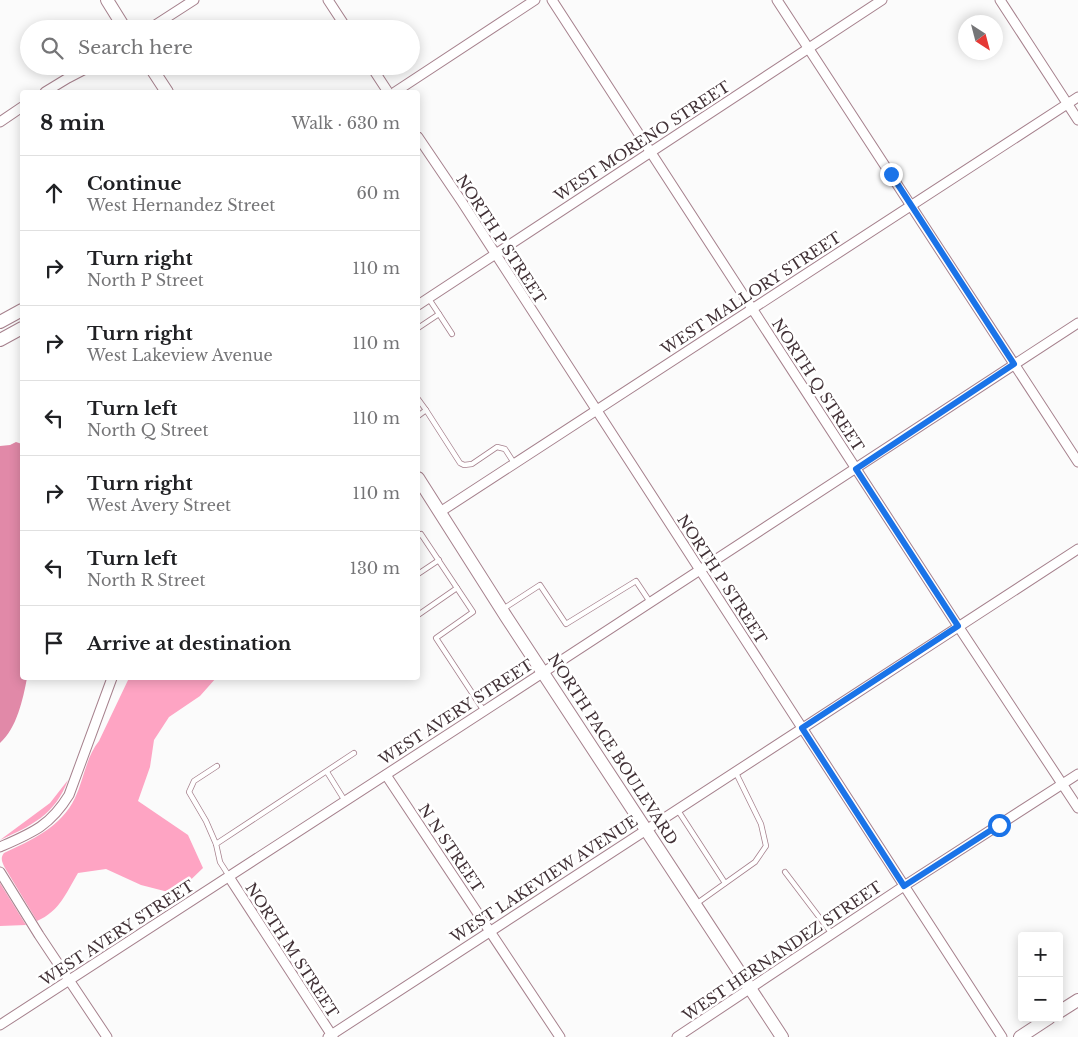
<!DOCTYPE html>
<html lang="en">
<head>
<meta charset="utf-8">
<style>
	:root { --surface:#fff; --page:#f6f6f6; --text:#202124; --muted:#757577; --line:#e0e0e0 }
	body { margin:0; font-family:"Libre Baskerville",serif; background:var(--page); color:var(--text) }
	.controls { position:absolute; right:15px; bottom:15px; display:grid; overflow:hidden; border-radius:5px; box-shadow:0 2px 12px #0003 }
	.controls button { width:45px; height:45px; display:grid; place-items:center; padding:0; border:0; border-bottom:1px solid var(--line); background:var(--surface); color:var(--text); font:25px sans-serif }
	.compass { position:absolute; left:958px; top:15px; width:45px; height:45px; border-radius:50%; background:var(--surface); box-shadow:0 2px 12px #0003; rotate:144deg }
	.stop { position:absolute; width:15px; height:15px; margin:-11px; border:4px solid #1a73e8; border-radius:50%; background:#fff }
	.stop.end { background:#1a73e8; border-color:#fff; box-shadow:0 1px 5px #0008 }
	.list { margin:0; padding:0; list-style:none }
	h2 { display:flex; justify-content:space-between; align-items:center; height:65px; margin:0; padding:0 20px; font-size:21px }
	h2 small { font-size:16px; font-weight:400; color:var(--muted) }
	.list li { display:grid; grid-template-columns:32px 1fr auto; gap:15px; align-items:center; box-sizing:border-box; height:75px; padding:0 20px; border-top:1px solid var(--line) }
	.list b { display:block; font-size:19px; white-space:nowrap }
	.list p { margin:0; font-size:16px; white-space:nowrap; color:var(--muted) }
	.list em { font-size:16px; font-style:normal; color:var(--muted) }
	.icon { flex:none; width:28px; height:28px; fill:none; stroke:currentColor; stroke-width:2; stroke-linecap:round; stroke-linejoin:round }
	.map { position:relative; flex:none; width:1078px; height:1037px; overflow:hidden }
	.search { position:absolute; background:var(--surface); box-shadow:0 2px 12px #0003; left:20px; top:20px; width:400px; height:55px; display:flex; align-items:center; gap:12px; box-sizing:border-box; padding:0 18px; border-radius:28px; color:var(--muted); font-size:19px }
	.panel { position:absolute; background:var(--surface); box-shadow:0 2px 12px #0003; left:20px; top:90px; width:400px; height:590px; border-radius:5px }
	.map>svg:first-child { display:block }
	.forest { fill:#fea4c3 }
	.water { fill:#e189a8 }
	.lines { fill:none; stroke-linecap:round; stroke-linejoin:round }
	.lane-casing { stroke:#a6818d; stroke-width:6 }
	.street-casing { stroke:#a6818d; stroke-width:11 }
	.secondary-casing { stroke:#a6818d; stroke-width:14 }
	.lane { stroke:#fff; stroke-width:4.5 }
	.street { stroke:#fff; stroke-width:9 }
	.secondary { stroke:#fff; stroke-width:12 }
	.route { stroke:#1a73e8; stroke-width:6 }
	.labels { text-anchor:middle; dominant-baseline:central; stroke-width:5; stroke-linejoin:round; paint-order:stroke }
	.street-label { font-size:15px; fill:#423237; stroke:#fff }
</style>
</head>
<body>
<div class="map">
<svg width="1078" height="1037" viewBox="0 0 1078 1037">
	<rect width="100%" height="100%" fill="#fbfbfb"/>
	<g class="forest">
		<path d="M 129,678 L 216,678 L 200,696 L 169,717 L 154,740 L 150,767 L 138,801 L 188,835 L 203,868 L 176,894 L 141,885 L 106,869 L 78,873 C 66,893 60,911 37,921 L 5,868 C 2,862 0,858 4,853 C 32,840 61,827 75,798 C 84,779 86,757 99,741 Z"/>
		<path d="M 68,780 C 55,815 31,826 0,840 L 50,803 Z"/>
		<polygon points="0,883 26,925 0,926"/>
	</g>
	<path class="water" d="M 16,442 L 22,444 L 22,678 L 27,678 C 23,699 17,728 0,743 L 0,446 L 10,445 Z"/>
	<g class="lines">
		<g class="lane-casing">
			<g id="lane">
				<polyline points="439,314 452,334"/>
				<polyline points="418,328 439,314 429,299"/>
				<polyline points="418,399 426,410"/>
				<polyline points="418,416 426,410 460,463 464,465 472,464 497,447 505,449 514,463"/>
				<polyline points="418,536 421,534 473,612 436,638 484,711"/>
				<polyline points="418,574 439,560"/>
				<polyline points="503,609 540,585 566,624 636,581 650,602"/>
				<polyline points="418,615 457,588"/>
				<polyline points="327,772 345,801"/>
				<polyline points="677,809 725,883"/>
				<polyline points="216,844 206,821 189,792 194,781 217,766"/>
				<polyline points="785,872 832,934"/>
				<polyline points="229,876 220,862 216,844 354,753"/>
				<polyline points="696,904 755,862 766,846 761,824 736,773"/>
			</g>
		</g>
		<g class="street-casing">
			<g id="street">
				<polyline points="328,0 347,29"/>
				<polyline points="552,0 958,626 1078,808"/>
				<polyline points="777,0 1078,462"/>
				<polyline points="1000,0 1078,120"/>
				<polyline points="149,29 194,0"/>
				<polyline points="371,66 388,92"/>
				<polyline points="45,92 68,78 91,66"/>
				<polyline points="395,92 535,0"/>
				<polyline points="0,122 22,107"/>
				<polyline points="418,137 462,202 1002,1037"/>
				<polyline points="418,305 882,0"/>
				<polyline points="440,512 1078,97"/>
				<polyline points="386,775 560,1037"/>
				<path d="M 0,847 C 32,833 50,826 69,795 L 112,678"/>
				<polyline points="0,872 39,935 107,1037"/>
				<polyline points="229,877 333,1037"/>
				<polyline points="0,1025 484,711 1078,323"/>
				<polyline points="328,1037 1078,549"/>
				<polyline points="677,1037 904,886 1078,774"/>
			</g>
		</g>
		<g class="secondary-casing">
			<g id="secondary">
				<polyline points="107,0 125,29"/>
				<polyline points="150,66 167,92"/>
				<polyline points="0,322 22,310"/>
				<polyline points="0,340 22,328"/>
				<polyline points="418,478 507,618 782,1037"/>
				<polyline points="1059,1012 1078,1000"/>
				<polyline points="1020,1037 1049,1018"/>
			</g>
		</g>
		<use href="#lane" class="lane"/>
		<use href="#street" class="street"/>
		<use href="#secondary" class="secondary"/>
	</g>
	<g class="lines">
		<polyline class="route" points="891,174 1014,364 856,469 958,626 802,728 904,886 999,825"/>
	</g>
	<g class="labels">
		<g class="street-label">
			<text transform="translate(642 141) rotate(-33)">WEST MORENO STREET</text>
			<text transform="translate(501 239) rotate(57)">NORTH P STREET</text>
			<text transform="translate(751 293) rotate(-33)">WEST MALLORY STREET</text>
			<text transform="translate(818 385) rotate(57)">NORTH Q STREET</text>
			<text transform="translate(722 579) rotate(57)">NORTH P STREET</text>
			<text transform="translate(456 712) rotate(-33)">WEST AVERY STREET</text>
			<text transform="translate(613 749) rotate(57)">NORTH PACE BOULEVARD</text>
			<text transform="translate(451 848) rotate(56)">N N STREET</text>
			<text transform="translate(544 879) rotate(-33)">WEST LAKEVIEW AVENUE</text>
			<text transform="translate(117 933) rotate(-33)">WEST AVERY STREET</text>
			<text transform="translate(292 950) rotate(57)">NORTH M STREET</text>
			<text transform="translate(782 951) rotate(-34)">WEST HERNANDEZ STREET</text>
		</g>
	</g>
</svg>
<div class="controls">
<button>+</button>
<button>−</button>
</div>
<svg class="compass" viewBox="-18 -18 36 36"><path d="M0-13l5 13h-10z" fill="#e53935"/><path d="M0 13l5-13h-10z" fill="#757577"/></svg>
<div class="stop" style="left:999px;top:825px"></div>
<div class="stop end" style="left:891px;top:174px"></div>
<div class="search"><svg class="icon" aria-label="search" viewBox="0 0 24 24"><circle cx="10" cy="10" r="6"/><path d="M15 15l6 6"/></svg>Search here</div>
<section class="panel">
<h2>8 min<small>Walk · 630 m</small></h2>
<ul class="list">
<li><svg class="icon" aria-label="ahead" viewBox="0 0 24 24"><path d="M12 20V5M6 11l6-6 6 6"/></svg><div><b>Continue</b><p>West Hernandez Street</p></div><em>60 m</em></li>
<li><svg class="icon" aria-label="right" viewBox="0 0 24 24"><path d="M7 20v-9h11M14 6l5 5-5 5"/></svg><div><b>Turn right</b><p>North P Street</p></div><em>110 m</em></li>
<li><svg class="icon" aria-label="right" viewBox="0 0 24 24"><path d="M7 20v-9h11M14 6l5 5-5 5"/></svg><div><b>Turn right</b><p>West Lakeview Avenue</p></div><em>110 m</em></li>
<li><svg class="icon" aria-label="left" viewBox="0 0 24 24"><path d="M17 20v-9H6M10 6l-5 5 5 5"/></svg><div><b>Turn left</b><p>North Q Street</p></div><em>110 m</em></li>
<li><svg class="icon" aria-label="right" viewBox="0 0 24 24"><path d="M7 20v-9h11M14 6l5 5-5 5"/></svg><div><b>Turn right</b><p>West Avery Street</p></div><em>110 m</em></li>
<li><svg class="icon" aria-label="left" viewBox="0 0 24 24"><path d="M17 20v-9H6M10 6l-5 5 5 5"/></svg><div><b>Turn left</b><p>North R Street</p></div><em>130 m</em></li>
<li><svg class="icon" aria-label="arrive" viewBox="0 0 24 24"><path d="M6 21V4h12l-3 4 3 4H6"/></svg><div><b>Arrive at destination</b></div></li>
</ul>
</section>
</div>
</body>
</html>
